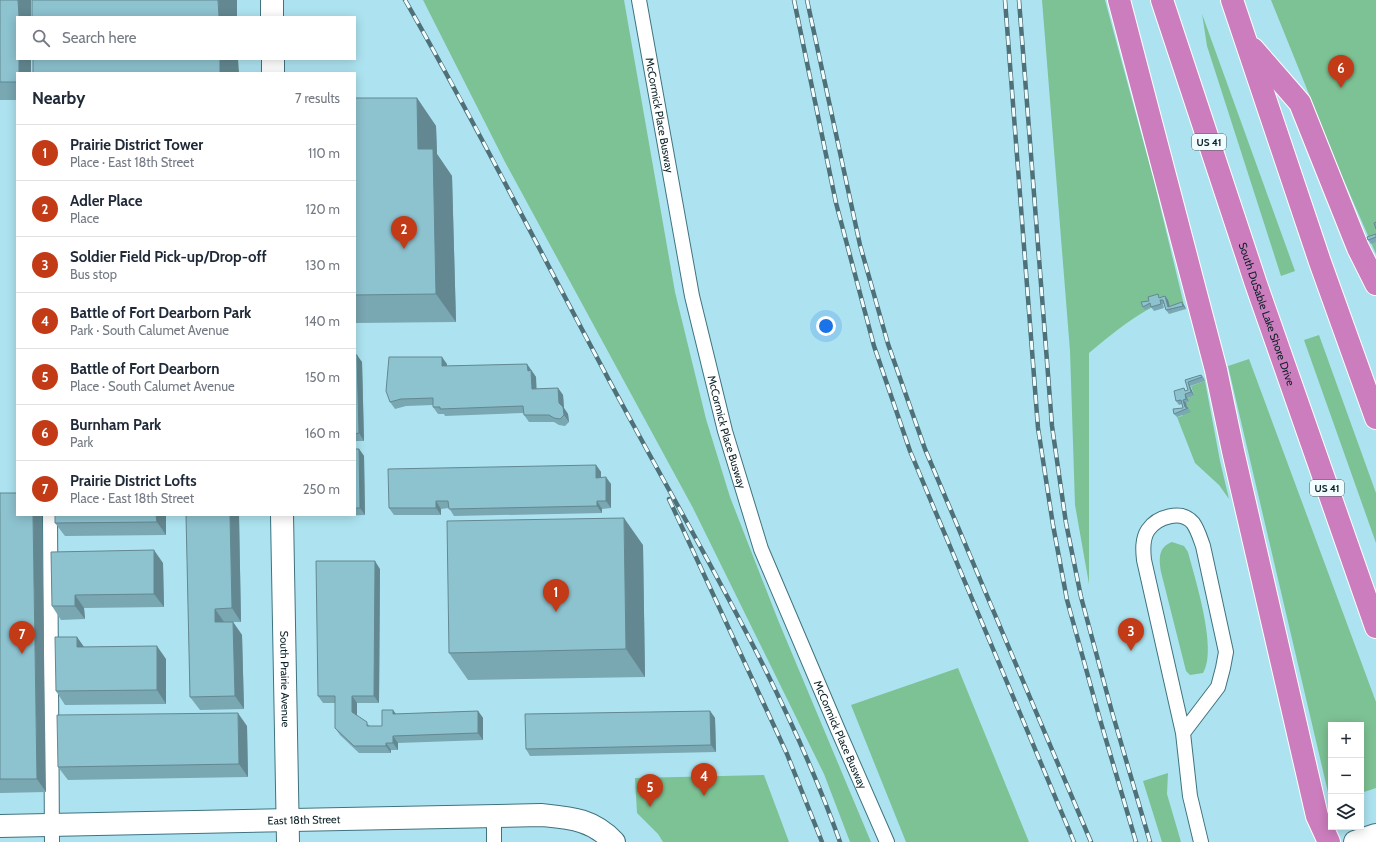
<!DOCTYPE html>
<html lang="en">
<head>
<meta charset="utf-8">
<style>
	:root { --surface:#fff; --page:#f6f6f7; --text:#1f2937; --muted:#747a83; --line:#e0e1e3; --accent:#c33a17 }
	body { margin:0; font-family:Cabin,sans-serif; background:var(--page); color:var(--text) }
	.controls { position:absolute; right:12px; bottom:12px; display:grid; overflow:hidden; border-radius:0px; box-shadow:0 2px 10px #0003 }
	.controls button { width:36px; height:36px; display:grid; place-items:center; padding:0; border:0; border-bottom:1px solid var(--line); background:var(--surface); color:var(--text); font:20px sans-serif }
	.you { position:absolute; left:826px; top:326px; width:14px; height:14px; margin:-10px; border:3px solid #fff; border-radius:50%; background:#1a73e8; box-shadow:0 0 0 6px #1a73e833 }
	.badge { display:grid; place-items:center; width:26px; height:26px; border-radius:50%; background:var(--accent); color:#fff; font-size:13px; font-weight:700 }
	.pin { position:absolute; translate:-50% -33px; filter:drop-shadow(0 1px 2px #0008) }
	.pin::after { content:''; position:absolute; top:21px; width:14px; height:12px; background:inherit; clip-path:polygon(0 0,100% 0,50% 100%) }
	.list { margin:0; padding:0; list-style:none }
	h2 { display:flex; justify-content:space-between; align-items:center; height:52px; margin:0; padding:0 16px; font-size:17px }
	h2 small { font-size:13px; font-weight:400; color:var(--muted) }
	.list li { display:grid; grid-template-columns:26px 1fr auto; gap:12px; align-items:center; box-sizing:border-box; height:56px; padding:0 16px; border-top:1px solid var(--line) }
	.list b { display:block; font-size:15px; white-space:nowrap }
	.list p { margin:0; font-size:13px; white-space:nowrap; color:var(--muted) }
	.list em { font-size:13px; font-style:normal; color:var(--muted) }
	.icon { flex:none; width:22px; height:22px; fill:none; stroke:currentColor; stroke-width:2; stroke-linecap:round; stroke-linejoin:round }
	.map { position:relative; flex:none; width:1376px; height:842px; overflow:hidden }
	.search { position:absolute; background:var(--surface); box-shadow:0 2px 10px #0003; left:16px; top:16px; width:340px; height:44px; display:flex; align-items:center; gap:10px; box-sizing:border-box; padding:0 14px; border-radius:0px; color:var(--muted); font-size:15px }
	.panel { position:absolute; background:var(--surface); box-shadow:0 2px 10px #0003; left:16px; top:72px; width:340px; height:444px; border-radius:0px }
	.map>svg:first-child { display:block }
	.green { fill:#7dc294 }
	.lines { fill:none; stroke-linecap:round; stroke-linejoin:round }
	.lane-casing { stroke:#3f737f; stroke-width:16 }
	.street-casing { stroke:#3f737f; stroke-width:24 }
	.highway-casing { stroke:#fff; stroke-width:24 }
	.lane { stroke:#fff; stroke-width:14 }
	.street { stroke:#fff; stroke-width:22 }
	.highway { stroke:#cc7dbd; stroke-width:22 }
	.rail-casing { stroke:#4e7179; stroke-width:4.5 }
	.rail { stroke:#f1fcfe; stroke-width:3; stroke-dasharray:9; stroke-linecap:butt }
	.wall { fill:#79a7b2 }
	.shaded-wall { fill:#638891 }
	.building { fill:#8dc2cf; stroke:#638891 }
	.labels { text-anchor:middle; dominant-baseline:central; stroke-width:4; stroke-linejoin:round; paint-order:stroke }
	.shield { fill:#f1fcfe; stroke:#516368; stroke-width:1 }
	.shield-label { font-size:10px; font-weight:bold; fill:#0c2227 }
	.street-label { font-size:11px; fill:#0c2227; stroke:#f1fcfe }
</style>
</head>
<body>
<div class="map">
<svg width="1376" height="842" viewBox="0 0 1376 842">
	<rect width="100%" height="100%" fill="#ade3f0"/>
	<g class="green">
		<polygon points="423,0 624,0 675,292 706,419 730,497 778,620 871,842 850,842 824,774 693,508 505,162"/>
		<path d="M 1042,0 L 1105,0 L 1154,181 L 1184,305 L 1171,311 L 1167,300 C 1137,313 1114,332 1089,353 L 1089,584 L 1075,505 L 1070,351 Z"/>
		<polygon points="1271,0 1376,0 1376,254 1342,176"/>
		<polygon points="1202,14 1295,271 1281,276 1207,46"/>
		<polygon points="1319,335 1376,493 1376,543 1304,340"/>
		<polygon points="1249,359 1376,702 1376,788 1361,793 1361,725 1331,725 1331,805 1228,366"/>
		<polygon points="1205,381 1220,461 1229,499 1219,485 1195,463 1177,417 1182,416 1186,403 1189,402 1187,398 1194,396 1191,386"/>
		<path d="M 1172,542 L 1184,546 L 1188,552 C 1195,579 1218,650 1203,673 L 1190,675 L 1186,671 L 1161,572 C 1159,559 1158,547 1172,542 Z"/>
		<polygon points="958,668 1029,842 906,842 851,705"/>
		<polygon points="1168,773 1167,794 1181,842 1162,842 1143,781"/>
		<polygon points="764,775 789,842 663,842 658,834 637,813 635,778"/>
	</g>
	<g class="lines">
		<g class="lane-casing">
			<g id="lane">
				<path id="s1" d="M 639,0 L 692,296 L 725,431 L 761,549 L 838,730 L 887,842"/>
				<polyline points="50,515 52,842"/>
				<path d="M 1183,733 L 1218,687 L 1223,668 L 1226,652 L 1203,546 C 1200,538 1198,530 1193,523 C 1181,509 1157,517 1148,530 C 1142,539 1143,551 1144,560 L 1183,733 L 1190,796 L 1201,842"/>
				<polyline points="494,816 494,842"/>
			</g>
		</g>
		<g class="street-casing">
			<g id="street">
				<polyline points="272,0 272,17"/>
				<polyline points="273,59 273,73"/>
				<path id="s2" d="M 282,515 L 288,842"/>
				<path id="s3" d="M 0,826 L 541,815 C 571,818 592,819 614,842"/>
				<polyline points="1355,842 1376,835"/>
			</g>
		</g>
		<g class="highway-casing">
			<g id="highway">
				<polyline points="1119,0 1216,370 1233,451 1317,816 1329,842"/>
				<path id="s4" d="M 1162,0 L 1256,284 L 1376,627"/>
				<polyline points="1232,0 1320,262 1376,418"/>
				<polyline points="1253,49 1300,103 1358,248 1376,284"/>
			</g>
		</g>
		<use href="#lane" class="lane"/>
		<use href="#street" class="street"/>
		<use href="#highway" class="highway"/>
		<g class="rail-casing">
			<g id="rail">
				<path d="M 405,0 C 486,141 557,286 635,428 C 709,564 788,696 840,842"/>
				<polyline points="794,0 836,203 874,346 910,451 1074,842"/>
				<polyline points="807,0 860,245 888,344 925,449 1091,842"/>
				<polyline points="1005,0 1038,428 1053,525 1067,600 1099,716 1136,842"/>
				<polyline points="1019,0 1052,426 1066,523 1081,597 1112,712 1150,842"/>
				<polyline points="669,499 787,754 822,842"/>
			</g>
		</g>
		<use href="#rail" class="rail"/>
	</g>
	<g class="wall">
		<polygon points="0,0 31,0 31,17 17,17 31,59 31,73 17,73 17,100 0,100"/>
		<polygon points="355,98 417,98 436,126 437,154 452,176 456,322 355,323"/>
		<polygon points="1376,234 1376,242 1371,244 1368,240"/>
		<polygon points="1165,296 1168,300 1169,306 1184,305 1186,309 1169,314 1166,310 1164,304 1163,304 1164,308 1154,311 1151,307 1145,310 1143,307 1149,301"/>
		<polygon points="355,355 362,362 364,441 355,441"/>
		<polygon points="447,364 447,366 527,364 536,377 536,389 558,388 563,395 564,408 568,414 569,422 565,426 559,425 554,422 529,422 524,415 524,413 445,416 444,414 438,414 433,407 433,405 406,406 395,409 390,402"/>
		<polygon points="1201,375 1204,378 1205,381 1190,386 1194,396 1187,398 1189,402 1186,403 1187,408 1188,408 1191,412 1177,417 1174,414 1183,408 1182,404 1179,405 1176,401 1186,391 1188,390 1185,380"/>
		<polygon points="355,449 359,449 364,456 365,515 325,516 324,515 355,515"/>
		<polygon points="596,465 601,472 601,477 611,484 611,508 602,509 602,513 454,516 449,508 441,509 441,515 394,515 389,508"/>
		<polygon points="0,493 46,792 0,793"/>
		<polygon points="55,515 166,515 166,535 65,536 55,523"/>
		<polygon points="186,515 239,515 241,622 224,622 233,622 242,635 244,709 200,710 190,697"/>
		<polygon points="643,545 645,677 468,680 449,653"/>
		<polygon points="51,552 163,563 164,607 84,608 85,619 61,620 52,606"/>
		<polygon points="380,569 379,703 357,703 357,716 370,726 382,726 393,710 396,714 478,711 483,718 483,740 398,743 398,750 391,750 391,753 359,753 340,735 335,728 335,703 323,703 318,696"/>
		<polygon points="77,637 84,647 166,659 166,704 65,705 56,691"/>
		<polygon points="710,711 715,718 716,752 530,756 526,749"/>
		<polygon points="247,726 248,777 68,780 58,767"/>
	</g>
	<g class="shaded-wall">
		<polygon points="18,0 31,0 31,17 19,17"/>
		<polygon points="218,0 237,0 237,17 219,17"/>
		<rect x="19" y="59" width="12" height="14"/>
		<polygon points="220,59 238,59 239,73 220,73"/>
		<polygon points="417,98 436,126 437,154 452,176 456,322 436,294 418,149"/>
		<polygon points="1165,296 1168,300 1171,311 1168,307"/>
		<polygon points="1182,302 1184,305 1186,309 1183,306"/>
		<polygon points="357,355 362,362 364,441 359,433"/>
		<polygon points="442,357 447,364 447,373 442,366"/>
		<polygon points="527,364 536,377 537,396 532,389 528,371"/>
		<polygon points="1188,382 1190,386 1194,396 1191,392"/>
		<polygon points="558,388 563,395 564,408 568,414 569,422 564,415 559,403"/>
		<polygon points="1185,394 1189,402 1186,399"/>
		<polygon points="1183,400 1186,403 1187,409 1185,407"/>
		<polygon points="359,449 364,456 365,515 360,508"/>
		<polygon points="596,465 601,472 601,485 596,478"/>
		<polygon points="606,477 611,484 611,508 606,501"/>
		<polygon points="436,501 441,509 441,515 436,508"/>
		<polygon points="597,501 602,509 602,513 597,506"/>
		<polygon points="33,515 42,515 46,792 37,779"/>
		<polygon points="156,515 166,515 166,535 157,522"/>
		<polygon points="230,515 239,515 241,622 232,608"/>
		<polygon points="624,518 643,545 645,677 626,649"/>
		<polygon points="154,550 163,563 164,607 154,594"/>
		<polygon points="375,561 380,569 379,703 374,696"/>
		<polygon points="75,595 84,608 85,619 75,606"/>
		<polygon points="215,609 224,622 215,622"/>
		<polygon points="233,622 242,635 244,709 235,696"/>
		<polygon points="77,637 86,650 77,647"/>
		<polygon points="157,646 166,659 166,704 157,690"/>
		<polygon points="352,696 357,703 357,720 352,712"/>
		<polygon points="393,710 398,717 393,714"/>
		<polygon points="478,711 483,718 483,740 478,733"/>
		<polygon points="710,711 715,718 716,752 711,745"/>
		<polygon points="238,713 247,726 248,777 239,764"/>
		<polygon points="393,736 398,743 398,750 393,743"/>
		<polygon points="386,743 391,750 391,753 386,746"/>
	</g>
	<g class="building">
		<polygon points="0,0 18,0 19,17 17,17 17,59 19,59 19,73 17,73 17,82 0,82"/>
		<polygon points="32,0 218,0 219,17 32,17"/>
		<rect x="33" y="59" width="187" height="14"/>
		<polygon points="355,98 417,98 418,149 433,149 436,294 355,295"/>
		<polygon points="1376,222 1376,229 1374,223"/>
		<polygon points="1376,234 1376,237 1368,240 1367,237"/>
		<polygon points="1158,294 1159,298 1165,296 1168,307 1182,302 1183,306 1166,310 1163,300 1160,300 1161,304 1151,307 1150,303 1143,307 1141,302 1149,301 1148,297"/>
		<polygon points="355,355 357,355 359,433 355,434"/>
		<polygon points="389,357 442,357 442,366 527,364 528,371 531,370 532,389 558,388 559,403 563,407 564,415 560,419 554,418 549,415 524,415 523,406 440,409 440,407 433,407 433,398 401,399 390,402 386,391"/>
		<polygon points="1201,375 1202,377 1188,382 1191,392 1185,394 1186,399 1183,400 1185,407 1188,408 1174,414 1173,409 1183,408 1181,400 1176,401 1174,391 1184,388 1185,391 1188,390 1185,380"/>
		<polygon points="355,449 359,449 360,508 355,508"/>
		<polygon points="596,465 596,478 606,477 606,501 597,501 597,506 449,509 448,501 436,501 436,508 389,508 388,469"/>
		<polygon points="0,493 17,493 17,515 33,515 37,779 0,779"/>
		<polygon points="55,515 156,515 157,522 55,523"/>
		<polygon points="186,515 230,515 232,608 215,609 215,622 233,622 235,696 190,697"/>
		<polygon points="624,518 626,649 449,653 447,521"/>
		<polygon points="154,550 154,594 75,595 75,606 52,606 51,552"/>
		<polygon points="316,561 375,561 374,696 352,696 352,712 367,722 367,726 382,726 382,710 393,710 393,714 478,711 478,733 393,736 393,743 386,743 386,746 354,746 335,728 335,696 318,696"/>
		<polygon points="55,637 77,637 77,647 157,646 157,690 56,691"/>
		<polygon points="710,711 711,745 526,749 525,714"/>
		<polygon points="238,713 239,764 58,767 57,715"/>
	</g>
	<g class="labels">
		<g class="shield">
			<rect x="1192" y="134" width="34" height="16" rx="3"/>
			<rect x="1310" y="480" width="34" height="16" rx="3"/>
		</g>
		<g class="shield-label">
			<text x="1209" y="142">US 41</text>
			<text x="1327" y="488">US 41</text>
		</g>
		<g class="street-label">
			<text stroke="none"><textPath href="#s1" startOffset="117">McCormick Place Busway</textPath></text>
			<text stroke="none"><textPath href="#s4" startOffset="331">South DuSable Lake Shore Drive</textPath></text>
			<text stroke="none"><textPath href="#s1" startOffset="441">McCormick Place Busway</textPath></text>
			<text stroke="none"><textPath href="#s2" startOffset="164">South Prairie Avenue</textPath></text>
			<text stroke="none"><textPath href="#s1" startOffset="765">McCormick Place Busway</textPath></text>
			<text stroke="none"><textPath href="#s3" startOffset="304">East 18th Street</textPath></text>
		</g>
	</g>
</svg>
<div class="controls">
<button>+</button>
<button>−</button>
<button><svg class="icon" aria-label="layers" viewBox="0 0 24 24"><path d="M12 4l9 5-9 5-9-5zM3 14l9 5 9-5"/></svg></button>
</div>
<div class="you"></div>
<div class="pin badge" style="left:556px;top:612px">1</div>
<div class="pin badge" style="left:404px;top:249px">2</div>
<div class="pin badge" style="left:1131px;top:651px">3</div>
<div class="pin badge" style="left:704px;top:796px">4</div>
<div class="pin badge" style="left:650px;top:807px">5</div>
<div class="pin badge" style="left:1341px;top:88px">6</div>
<div class="pin badge" style="left:22px;top:654px">7</div>
<div class="search"><svg class="icon" aria-label="search" viewBox="0 0 24 24"><circle cx="10" cy="10" r="6"/><path d="M15 15l6 6"/></svg>Search here</div>
<section class="panel">
<h2>Nearby<small>7 results</small></h2>
<ul class="list">
<li><span class="badge">1</span><div><b>Prairie District Tower</b><p>Place · East 18th Street</p></div><em>110 m</em></li>
<li><span class="badge">2</span><div><b>Adler Place</b><p>Place</p></div><em>120 m</em></li>
<li><span class="badge">3</span><div><b>Soldier Field Pick-up/Drop-off</b><p>Bus stop</p></div><em>130 m</em></li>
<li><span class="badge">4</span><div><b>Battle of Fort Dearborn Park</b><p>Park · South Calumet Avenue</p></div><em>140 m</em></li>
<li><span class="badge">5</span><div><b>Battle of Fort Dearborn</b><p>Place · South Calumet Avenue</p></div><em>150 m</em></li>
<li><span class="badge">6</span><div><b>Burnham Park</b><p>Park</p></div><em>160 m</em></li>
<li><span class="badge">7</span><div><b>Prairie District Lofts</b><p>Place · East 18th Street</p></div><em>250 m</em></li>
</ul>
</section>
</div>
</body>
</html>
